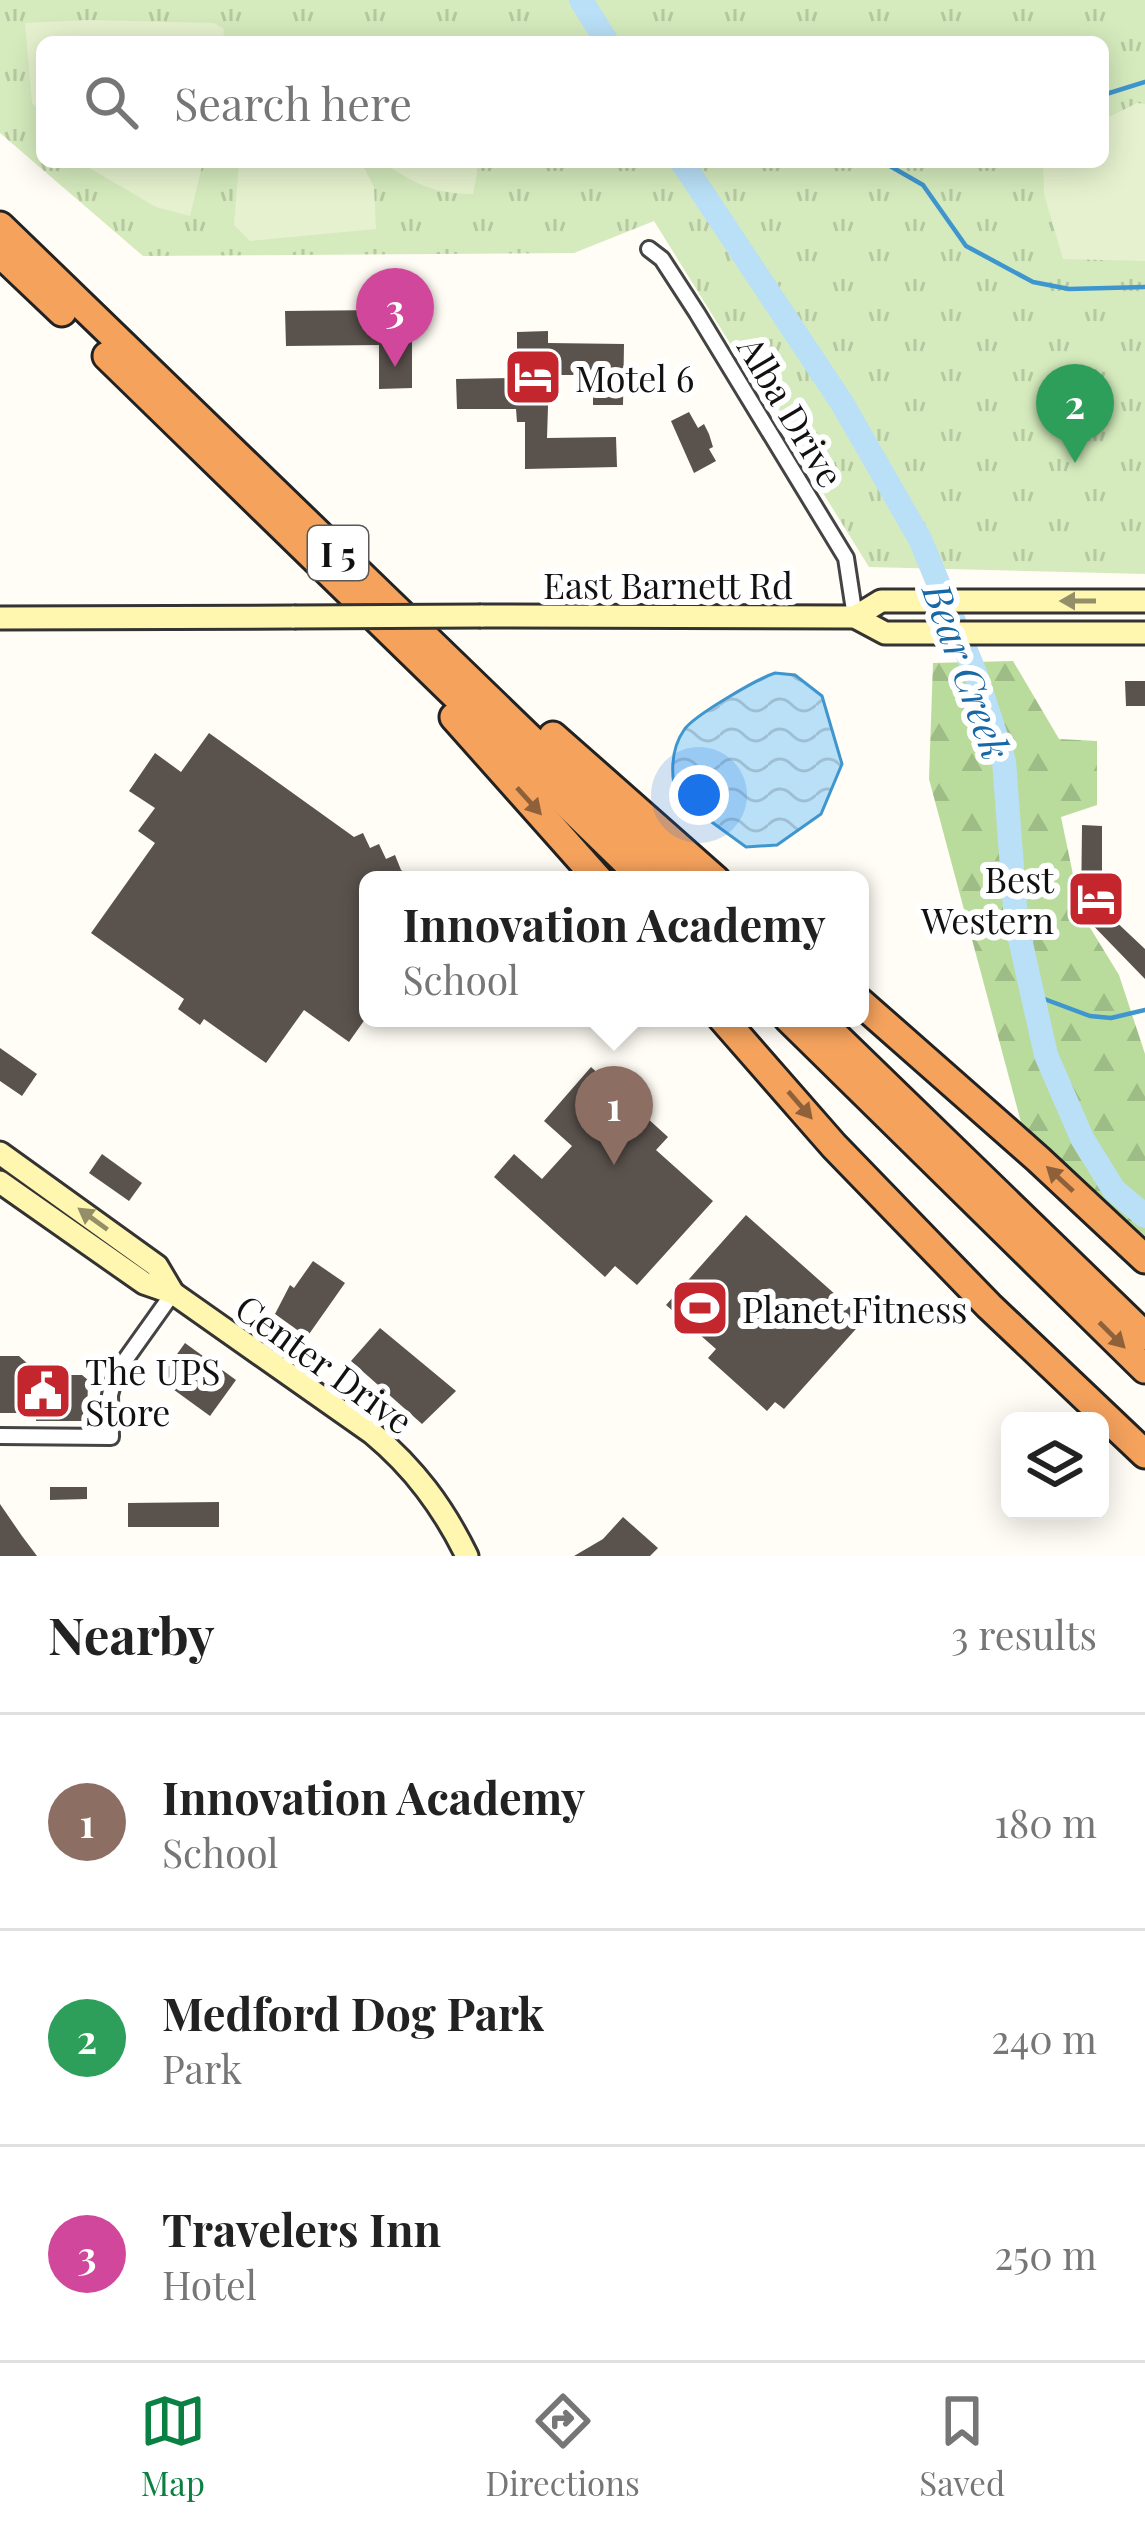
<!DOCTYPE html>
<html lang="en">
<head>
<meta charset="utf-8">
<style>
	:root { --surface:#fff; --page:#f6f6f6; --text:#222; --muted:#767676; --line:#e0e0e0; --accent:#0b8043 }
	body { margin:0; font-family:"Playfair Display",serif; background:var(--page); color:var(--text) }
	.controls { position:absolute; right:36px; bottom:36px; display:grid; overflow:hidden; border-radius:18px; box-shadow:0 6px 30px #0003 }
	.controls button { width:108px; height:108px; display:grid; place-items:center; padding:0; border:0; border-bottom:3px solid var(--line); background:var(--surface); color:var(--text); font:60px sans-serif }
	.you { position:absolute; left:699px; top:795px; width:42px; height:42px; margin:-30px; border:9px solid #fff; border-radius:50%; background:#1a73e8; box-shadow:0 0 0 18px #1a73e833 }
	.badge { display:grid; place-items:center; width:78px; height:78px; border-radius:50%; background:var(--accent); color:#fff; font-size:39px; font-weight:700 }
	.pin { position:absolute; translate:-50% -99px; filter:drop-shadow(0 3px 6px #0008) }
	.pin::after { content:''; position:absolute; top:63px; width:42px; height:36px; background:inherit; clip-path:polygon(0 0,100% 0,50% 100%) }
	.popup { position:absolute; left:359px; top:871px; width:510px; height:156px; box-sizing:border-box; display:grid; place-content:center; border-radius:18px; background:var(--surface); filter:drop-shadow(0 3px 9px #0005); font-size:39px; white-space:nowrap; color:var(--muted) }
	.popup b { font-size:45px; color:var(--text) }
	.popup::after { content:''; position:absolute; left:50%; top:100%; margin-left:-24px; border:24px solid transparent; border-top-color:var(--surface) }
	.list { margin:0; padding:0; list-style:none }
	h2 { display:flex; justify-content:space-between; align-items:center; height:156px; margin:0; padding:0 48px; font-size:51px }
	h2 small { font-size:39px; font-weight:400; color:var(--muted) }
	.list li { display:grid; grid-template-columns:78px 1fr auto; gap:36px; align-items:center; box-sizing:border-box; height:216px; padding:0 48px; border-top:3px solid var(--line) }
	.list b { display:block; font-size:45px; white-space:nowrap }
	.list p { margin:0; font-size:39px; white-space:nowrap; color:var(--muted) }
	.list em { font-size:39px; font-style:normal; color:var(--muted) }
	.icon { flex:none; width:66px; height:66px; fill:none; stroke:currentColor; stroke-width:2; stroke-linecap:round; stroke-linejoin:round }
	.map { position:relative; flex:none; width:1145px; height:1556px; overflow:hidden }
	.search { position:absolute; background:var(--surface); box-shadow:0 6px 30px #0003; left:36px; right:36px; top:36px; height:132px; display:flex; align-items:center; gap:30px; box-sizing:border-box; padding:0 42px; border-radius:18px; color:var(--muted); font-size:45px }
	.sheet { height:804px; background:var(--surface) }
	nav { display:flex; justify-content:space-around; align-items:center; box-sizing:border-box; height:168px; border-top:3px solid var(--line); background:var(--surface); font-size:33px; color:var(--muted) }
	nav a { display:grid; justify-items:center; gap:6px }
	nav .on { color:var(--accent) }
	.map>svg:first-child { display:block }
	.forest { fill:url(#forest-firs) }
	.park { fill:url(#park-tufts); fill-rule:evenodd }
	.pitch { fill:#e6f2cf }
	.water { fill:url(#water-waves); stroke:#3f96cf; stroke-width:3 }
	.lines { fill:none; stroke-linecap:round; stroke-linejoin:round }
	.stream { stroke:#3f96cf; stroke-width:4.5 }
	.river { stroke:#b9e0f7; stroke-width:24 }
	.building { fill:#5a524d }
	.minor-casing { stroke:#444; stroke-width:20 }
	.secondary-casing { stroke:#333; stroke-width:27 }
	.motorway-casing { stroke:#222; stroke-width:33 }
	.minor { stroke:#fff; stroke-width:14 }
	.secondary { stroke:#fff6b0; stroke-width:21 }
	.motorway { stroke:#f5a25d; stroke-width:27 }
	.secondary-bridge-casing { stroke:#333; stroke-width:27; stroke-linecap:butt }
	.secondary-bridge { stroke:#fff6b0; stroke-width:21 }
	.oneway { fill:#948f68 }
	.oneway2 { fill:#8e613b }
	.labels { text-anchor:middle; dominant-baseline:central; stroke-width:12; stroke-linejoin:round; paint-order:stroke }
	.shield { fill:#fff; stroke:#585858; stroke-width:3 }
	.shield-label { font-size:33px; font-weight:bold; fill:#111 }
	.poi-label { font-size:36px; fill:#111; stroke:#fff; text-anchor:start }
	.street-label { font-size:36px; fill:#111; stroke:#fff }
	.water-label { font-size:39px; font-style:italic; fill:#1768a6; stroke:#fff }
</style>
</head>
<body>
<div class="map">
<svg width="1145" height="1556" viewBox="0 0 1145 1556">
	<defs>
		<pattern id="forest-firs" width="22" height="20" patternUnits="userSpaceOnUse" patternTransform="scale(3)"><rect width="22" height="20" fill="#b9dc9c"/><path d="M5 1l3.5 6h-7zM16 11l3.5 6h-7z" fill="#9ebc85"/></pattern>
		<pattern id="park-tufts" width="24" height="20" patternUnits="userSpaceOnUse" patternTransform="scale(3)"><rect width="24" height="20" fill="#d5ebbd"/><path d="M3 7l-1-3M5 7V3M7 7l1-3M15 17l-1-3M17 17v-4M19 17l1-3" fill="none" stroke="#b6c8a1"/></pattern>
		<pattern id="water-waves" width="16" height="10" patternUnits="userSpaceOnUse" patternTransform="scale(3)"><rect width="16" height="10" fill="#b9e0f7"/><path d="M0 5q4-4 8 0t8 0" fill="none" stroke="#9ebfd3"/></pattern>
	</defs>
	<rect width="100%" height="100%" fill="#fffdf5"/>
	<polygon class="forest" points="1013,661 1059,739 1097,741 1097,805 1061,817 1081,913 1119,975 1145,1054 1145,1242 1022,1126 929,779 933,663"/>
	<path class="park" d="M 0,0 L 1145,0 L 1145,574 L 869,567 L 654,221 L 574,253 L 143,256 L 0,133 ZM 42,42 L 1103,42 L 1103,162 L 42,162 Z"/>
	<g class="pitch">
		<polygon points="88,20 214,23 224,29 223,42 42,42 42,115 32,103 25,23"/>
		<polygon points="1137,103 1145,104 1145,261 1063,259 1044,194 1043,162 1103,162 1103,120"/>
		<polygon points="79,162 203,162 190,216 156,207"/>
		<polygon points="239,162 361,162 374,187 376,229 250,241 234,225"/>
		<path d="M 383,162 L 479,162 L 473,194 C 436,194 413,184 383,162 Z"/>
	</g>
	<path class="water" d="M 775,673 L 795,675 L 822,696 L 842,764 L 821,814 L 777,845 L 746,847 L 676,796 C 671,774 670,750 684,730 C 693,716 757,679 775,673 Z"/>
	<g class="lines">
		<g class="stream">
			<polyline points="1103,95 1145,82"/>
			<polyline points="883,162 923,185 966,246 1033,282 1069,289 1145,287"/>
			<polyline points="1031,994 1090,1016 1111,1018 1145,1010"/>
		</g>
		<g class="river">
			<polyline points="581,0 607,42"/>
			<polyline points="682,162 842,403 920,539 976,675 1004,761 1016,921 1046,1055 1082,1138 1114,1190 1145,1216"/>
		</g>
	</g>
	<g class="building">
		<polygon points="382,310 382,326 412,326 412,388 379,389 379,345 286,346 285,311"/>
		<polygon points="548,331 548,343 624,344 623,405 593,405 593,375 549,375 547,438 616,437 617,467 525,469 525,422 517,422 516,409 457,409 456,379 517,378 517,332"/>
		<polygon points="689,412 698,428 704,424 709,434 713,447 709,449 716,461 694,473 671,421"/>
		<polygon points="1125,681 1145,681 1145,706 1126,706"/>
		<polygon points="209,733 354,837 363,833 370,848 379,844 386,859 395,855 401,870 415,880 368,880 368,1015 349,1042 304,1010 266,1063 204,1019 200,1025 178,1009 184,999 91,933 155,843 138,831 155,808 129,791 155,753 181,772"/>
		<polygon points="1082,825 1102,826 1102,895 1110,895 1110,916 1145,949 1145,979 1081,913"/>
		<polygon points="0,1048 37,1074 22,1096 0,1081"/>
		<polygon points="591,1067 668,1137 656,1150 713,1201 637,1285 615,1266 605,1277 494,1177 514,1154 542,1179 572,1146 544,1121"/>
		<polygon points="102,1154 142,1183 129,1201 89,1173"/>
		<polygon points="746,1215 864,1320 784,1409 775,1402 767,1411 708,1358 716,1349 666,1305"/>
		<polygon points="313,1261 345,1283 307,1337 275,1314 290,1285 294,1288"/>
		<polygon points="380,1328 456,1391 422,1424 351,1361"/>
		<polygon points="185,1343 236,1380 210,1416 159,1379"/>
		<polygon points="0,1356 19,1356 28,1364 62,1364 62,1375 82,1375 88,1380 87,1421 36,1421 36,1413 0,1413"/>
		<polygon points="50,1487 87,1487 87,1499 50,1500"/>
		<polygon points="219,1502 219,1527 128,1527 128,1503"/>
		<polygon points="0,1504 22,1536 37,1556 0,1556"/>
		<polygon points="623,1517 658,1548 650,1556 574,1556 603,1539"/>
	</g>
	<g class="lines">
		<g class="minor-casing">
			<g id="minor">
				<polyline points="649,249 662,259 697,313 846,558 855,617"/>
				<polyline points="0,1436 111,1437 110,1395 116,1373 173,1293"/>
			</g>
		</g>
		<g class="secondary-casing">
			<g id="secondary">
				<polyline points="481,616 855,617 885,633 1145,633"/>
				<polyline points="855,617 881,601 1145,601"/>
				<polyline points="0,618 294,617"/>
				<polyline points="0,1153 157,1266 173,1293"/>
				<path d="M 0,1182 L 144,1283 L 173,1293 L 372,1433 C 414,1468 443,1507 467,1556"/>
			</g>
		</g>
		<g class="motorway-casing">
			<g id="motorway">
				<polyline points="0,226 676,880"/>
				<polyline points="0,253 62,312"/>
				<polyline points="107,356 645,880"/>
				<polyline points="454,717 599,880"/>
				<polyline points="553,736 716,880"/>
				<polyline points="860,1002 1038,1159 1145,1259"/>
				<polyline points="722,1018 834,1146 989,1306 1145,1454"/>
				<polyline points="788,1018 1145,1369"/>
				<polyline points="817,1018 1145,1336"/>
			</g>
		</g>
		<use href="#minor" class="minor"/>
		<use href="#secondary" class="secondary"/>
		<use href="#motorway" class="motorway"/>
		<g class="secondary-bridge-casing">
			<polyline id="secondary-bridge" points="294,617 481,616"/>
		</g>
		<use href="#secondary-bridge" class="secondary-bridge"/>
	</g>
	<defs><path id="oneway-solid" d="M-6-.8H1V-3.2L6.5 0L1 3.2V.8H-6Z" transform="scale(3)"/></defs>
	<g class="oneway">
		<use href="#oneway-solid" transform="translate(1078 601) rotate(180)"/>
		<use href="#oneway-solid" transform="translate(93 1219) rotate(-144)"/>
	</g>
	<g class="oneway2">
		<use href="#oneway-solid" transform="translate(529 801) rotate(48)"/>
		<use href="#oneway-solid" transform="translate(800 1105) rotate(49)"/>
		<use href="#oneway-solid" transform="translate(1060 1179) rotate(-137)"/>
		<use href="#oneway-solid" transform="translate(1112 1335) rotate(45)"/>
	</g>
	<defs>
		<g id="hotel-square" transform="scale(3)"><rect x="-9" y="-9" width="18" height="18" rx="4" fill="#c4262e" stroke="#fff"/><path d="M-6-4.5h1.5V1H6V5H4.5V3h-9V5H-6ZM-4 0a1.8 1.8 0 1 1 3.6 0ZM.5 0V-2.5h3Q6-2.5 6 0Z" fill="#fff"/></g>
		<g id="stadium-square" transform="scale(3)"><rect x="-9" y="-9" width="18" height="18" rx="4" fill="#c4262e" stroke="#fff"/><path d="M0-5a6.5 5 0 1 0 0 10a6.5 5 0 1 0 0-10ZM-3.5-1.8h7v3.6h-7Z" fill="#fff"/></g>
		<g id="civic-square" transform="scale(3)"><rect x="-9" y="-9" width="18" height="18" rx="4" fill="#c4262e" stroke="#fff"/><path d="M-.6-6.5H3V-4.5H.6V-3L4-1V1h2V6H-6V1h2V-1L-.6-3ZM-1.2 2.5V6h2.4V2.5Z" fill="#fff"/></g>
	</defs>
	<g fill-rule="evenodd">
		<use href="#hotel-square" x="533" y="377"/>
		<use href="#hotel-square" x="1096" y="899"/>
		<use href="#stadium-square" x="700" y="1308"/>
		<use href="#civic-square" x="43" y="1391"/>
	</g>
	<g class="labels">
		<rect class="shield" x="308" y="526" width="60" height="54" rx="9"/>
		<g class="shield-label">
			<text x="338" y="553">I 5</text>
		</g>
		<g class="poi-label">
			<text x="575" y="377">Motel 6</text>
			<text x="1054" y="878" text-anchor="end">Best<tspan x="1054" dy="41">Western</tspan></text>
			<text x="742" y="1308">Planet Fitness</text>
			<text x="85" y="1370">The UPS<tspan x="85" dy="41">Store</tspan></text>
		</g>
		<g class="street-label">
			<text transform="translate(792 411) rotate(59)">Alba Drive</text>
			<text x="668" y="584">East Barnett Rd</text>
			<text transform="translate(325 1363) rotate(36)">Center Drive</text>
		</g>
		<g class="water-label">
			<text transform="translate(968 671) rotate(70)">Bear Creek</text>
		</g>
	</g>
</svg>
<div class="controls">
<button><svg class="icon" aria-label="layers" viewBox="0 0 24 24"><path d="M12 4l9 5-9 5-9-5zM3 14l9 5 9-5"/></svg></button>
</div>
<div class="you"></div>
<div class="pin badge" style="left:614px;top:1165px;background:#8d6e63">1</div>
<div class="popup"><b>Innovation Academy</b>School</div>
<div class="pin badge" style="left:1075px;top:463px;background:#2e9e5b">2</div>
<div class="pin badge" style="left:395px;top:367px;background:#d1479c">3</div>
<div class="search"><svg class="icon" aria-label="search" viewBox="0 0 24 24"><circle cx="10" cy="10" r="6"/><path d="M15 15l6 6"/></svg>Search here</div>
</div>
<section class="sheet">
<h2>Nearby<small>3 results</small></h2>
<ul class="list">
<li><span class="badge" style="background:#8d6e63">1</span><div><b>Innovation Academy</b><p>School</p></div><em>180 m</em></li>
<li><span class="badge" style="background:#2e9e5b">2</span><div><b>Medford Dog Park</b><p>Park</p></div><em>240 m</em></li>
<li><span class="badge" style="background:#d1479c">3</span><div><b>Travelers Inn</b><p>Hotel</p></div><em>250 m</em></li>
</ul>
</section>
<nav>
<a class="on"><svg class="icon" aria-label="map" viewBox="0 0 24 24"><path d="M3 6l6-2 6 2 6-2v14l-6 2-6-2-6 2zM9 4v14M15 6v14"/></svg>Map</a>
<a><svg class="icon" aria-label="directions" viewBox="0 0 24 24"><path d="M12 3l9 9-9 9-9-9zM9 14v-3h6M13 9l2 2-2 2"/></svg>Directions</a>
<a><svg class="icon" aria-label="saved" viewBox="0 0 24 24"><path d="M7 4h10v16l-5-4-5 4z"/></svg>Saved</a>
</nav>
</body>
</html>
